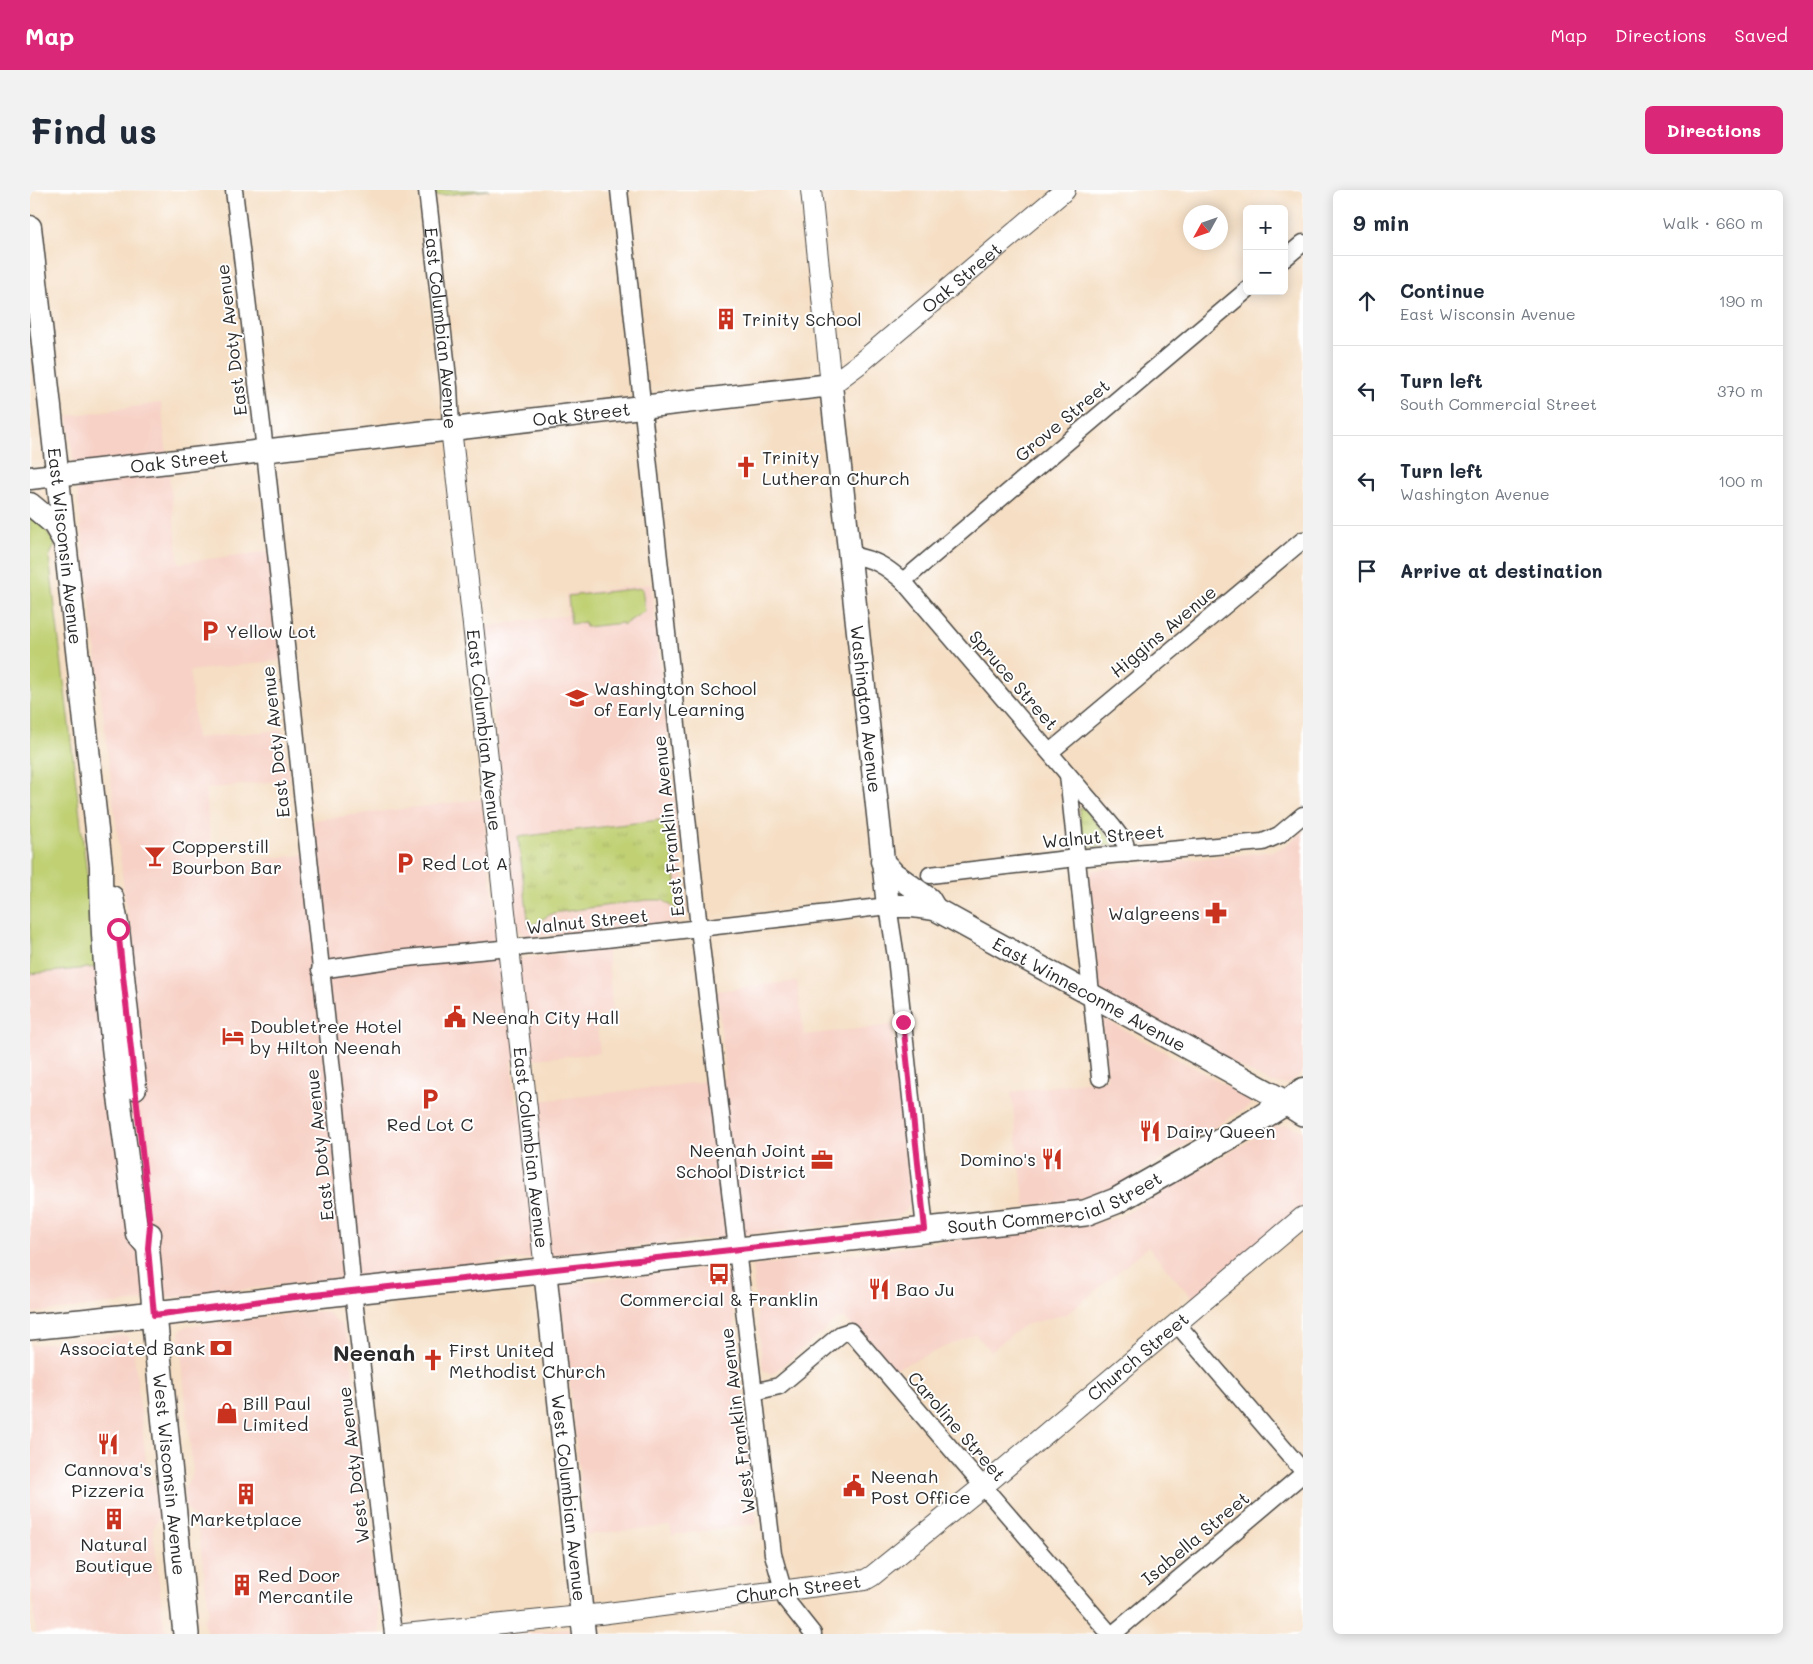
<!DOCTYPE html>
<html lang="en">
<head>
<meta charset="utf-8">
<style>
	:root { --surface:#fff; --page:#f2f2f3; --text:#1f2937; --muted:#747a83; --line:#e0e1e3; --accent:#db2777 }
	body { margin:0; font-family:Mali,sans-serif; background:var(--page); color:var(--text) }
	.controls { position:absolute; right:15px; top:15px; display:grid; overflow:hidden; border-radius:8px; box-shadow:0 2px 12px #0003 }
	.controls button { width:45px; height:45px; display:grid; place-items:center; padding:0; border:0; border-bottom:1px solid var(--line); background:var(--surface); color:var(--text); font:25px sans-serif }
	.compass { position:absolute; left:1153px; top:15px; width:45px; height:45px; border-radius:50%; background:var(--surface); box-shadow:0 2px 12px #0003; rotate:230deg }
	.stop { position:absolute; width:15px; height:15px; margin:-11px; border:4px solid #db2777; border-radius:50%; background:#fff }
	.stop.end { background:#db2777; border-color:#fff; box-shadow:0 1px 5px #0008 }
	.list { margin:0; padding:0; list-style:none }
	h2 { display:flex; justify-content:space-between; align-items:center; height:65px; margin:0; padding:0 20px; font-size:21px }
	h2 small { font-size:16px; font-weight:400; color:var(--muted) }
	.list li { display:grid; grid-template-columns:32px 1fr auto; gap:15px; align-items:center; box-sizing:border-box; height:90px; padding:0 20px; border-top:1px solid var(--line) }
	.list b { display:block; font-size:19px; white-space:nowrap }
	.list p { margin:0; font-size:16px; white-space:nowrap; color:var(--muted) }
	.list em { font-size:16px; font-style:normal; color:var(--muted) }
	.icon { flex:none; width:28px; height:28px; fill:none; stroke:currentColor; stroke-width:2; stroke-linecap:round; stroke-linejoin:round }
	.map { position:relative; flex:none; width:1273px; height:1444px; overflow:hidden; border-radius:8px }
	header { display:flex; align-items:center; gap:30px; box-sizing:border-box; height:70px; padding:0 25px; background:var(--accent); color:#fff }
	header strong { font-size:24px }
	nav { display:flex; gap:28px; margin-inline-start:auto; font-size:18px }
	.intro { display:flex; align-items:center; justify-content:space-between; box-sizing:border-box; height:120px; padding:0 30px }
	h1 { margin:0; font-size:35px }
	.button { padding:12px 22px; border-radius:8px; background:var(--accent); color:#fff; font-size:18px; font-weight:700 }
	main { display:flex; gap:30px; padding:0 30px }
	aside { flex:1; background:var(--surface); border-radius:8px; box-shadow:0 2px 12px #0003 }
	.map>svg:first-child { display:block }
	.built { fill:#f7d1c6 }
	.grass { fill:url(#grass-tufts); stroke:#767e4f }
	.park { fill:#c0d073; stroke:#767e4f }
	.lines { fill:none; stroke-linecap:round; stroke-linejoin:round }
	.minor-casing { stroke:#494642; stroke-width:19 }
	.tertiary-casing { stroke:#494642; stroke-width:22 }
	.secondary-casing { stroke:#494642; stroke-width:25 }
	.primary-casing { stroke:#494642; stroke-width:28 }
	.minor { stroke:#fff; stroke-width:16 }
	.tertiary { stroke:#fff; stroke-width:20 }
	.secondary { stroke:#fff; stroke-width:22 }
	.primary { stroke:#fff; stroke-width:25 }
	.route { stroke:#db2777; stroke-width:6 }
	.labels { text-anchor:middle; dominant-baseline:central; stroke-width:4; stroke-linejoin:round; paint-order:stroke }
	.street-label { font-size:18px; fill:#2b2b2b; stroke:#fff }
	.poi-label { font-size:18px; fill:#2b2b2b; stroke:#fff; text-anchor:start }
	.district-label { font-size:22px; font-weight:bold; fill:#2b2b2b; stroke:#fff }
</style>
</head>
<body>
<header>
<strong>Map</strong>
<nav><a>Map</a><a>Directions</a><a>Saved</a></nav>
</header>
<div class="intro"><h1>Find us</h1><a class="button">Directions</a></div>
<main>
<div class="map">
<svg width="1273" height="1444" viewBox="0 0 1273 1444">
	<defs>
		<pattern id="grass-tufts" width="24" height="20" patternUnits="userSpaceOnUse" patternTransform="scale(1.25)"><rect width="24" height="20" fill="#c0d073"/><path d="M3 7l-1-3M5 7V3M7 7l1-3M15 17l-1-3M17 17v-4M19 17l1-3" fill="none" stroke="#a5b364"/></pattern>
	</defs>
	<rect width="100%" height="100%" fill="#fff"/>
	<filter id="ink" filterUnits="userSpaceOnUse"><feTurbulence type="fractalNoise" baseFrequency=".02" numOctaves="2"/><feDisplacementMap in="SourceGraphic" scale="10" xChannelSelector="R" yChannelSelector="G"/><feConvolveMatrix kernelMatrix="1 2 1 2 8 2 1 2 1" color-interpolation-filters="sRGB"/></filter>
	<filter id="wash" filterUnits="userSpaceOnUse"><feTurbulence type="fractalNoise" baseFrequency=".0096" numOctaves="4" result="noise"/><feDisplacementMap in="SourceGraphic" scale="20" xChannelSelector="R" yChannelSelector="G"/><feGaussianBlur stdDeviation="1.12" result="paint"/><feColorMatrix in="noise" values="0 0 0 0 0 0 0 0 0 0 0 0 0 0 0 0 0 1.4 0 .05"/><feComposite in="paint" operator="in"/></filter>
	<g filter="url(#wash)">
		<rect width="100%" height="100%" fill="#f5dec3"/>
		<g class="built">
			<polygon points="131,213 149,373 240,361 253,470 160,481 166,548 252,540 259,590 175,599 183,673 287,664 283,630 452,609 470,771 577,758 583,825 566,827 570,863 482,871 486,914 696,889 687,801 767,791 774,845 862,835 879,1006 880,1014 875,1021 868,1026 858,1029 0,1123 0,784 72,777 98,734 38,226"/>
			<polygon points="621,394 657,722 656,727 646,732 497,748 489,741 487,735 454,437 538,425 536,404"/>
			<polygon points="1273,641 1273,882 1265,889 1257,894 1241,893 1070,804 1059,691 1061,682 1064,680 1244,661 1254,657"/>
			<polygon points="1072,828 1219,908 1221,915 1082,999 1042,1011 995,1016 981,902 1077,889"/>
			<polygon points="1257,935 1273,941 1273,1016 1163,1109 1118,1057 1037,1124 994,1135 961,1161 945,1144 862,1180 815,1128 808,1129 742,1184 733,1180 722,1076 1062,1034 1087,1028 1109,1016 1241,938"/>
			<polygon points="687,1077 696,1081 699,1086 727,1334 642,1345 640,1336 556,1345 530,1101 535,1094"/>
			<polygon points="289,1121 299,1124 312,1135 320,1154 350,1444 178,1444 174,1436 174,1429 179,1421 167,1332 155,1316 154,1300 163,1283 149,1141 157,1136"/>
			<polygon points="96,1145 103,1155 118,1287 130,1303 132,1321 123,1339 124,1346 134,1437 141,1444 6,1444 0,1385 0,1155"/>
			<polygon points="537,1439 541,1439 543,1444 488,1444"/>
		</g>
		<g class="grass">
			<polygon points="1052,617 1082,651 1083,655 1053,657 1049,619"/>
			<polygon points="638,629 650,722 633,710 617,710 523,723 499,737 488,647"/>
		</g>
		<g class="park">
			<polygon points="405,0 459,0 406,6"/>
			<polygon points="0,327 9,329 25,355 19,367 68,777 0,784"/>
			<polygon points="612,398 615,421 593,435 593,433 556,437 555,432 541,434 538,406"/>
		</g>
	</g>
	<g filter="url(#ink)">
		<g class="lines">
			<g class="minor-casing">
				<g id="minor">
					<polyline points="204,0 233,243 305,908 323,1101 363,1444"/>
					<path id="s1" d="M 397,0 L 419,197 L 421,238"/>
					<polyline points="589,0 669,738 743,1364 756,1410 783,1444"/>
					<polyline points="1254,69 1273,53"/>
					<path d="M 821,365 C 846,370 854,375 873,391 L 1083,637 L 1095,653 L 1097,664"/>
					<polyline points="873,391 1217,100"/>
					<polyline points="1020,562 1273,350"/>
					<polyline points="1038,585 1070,888"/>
					<polyline points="900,685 1046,668 1233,652 1249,645 1273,625"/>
					<polyline points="290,780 366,769 576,749 858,716 866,767 895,1039"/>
					<polyline points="1147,1134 1273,1281"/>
					<polyline points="724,1202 749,1196 811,1144 820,1141 1080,1444"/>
					<polyline points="1083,1444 1273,1284"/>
				</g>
			</g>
			<g class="tertiary-casing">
				<g id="tertiary">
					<polyline points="781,0 801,195"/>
					<path id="s2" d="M 801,195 L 829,174 L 1035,0"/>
					<path id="s3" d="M 421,238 L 515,1080"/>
					<path id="s4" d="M 375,1444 L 570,1424 L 835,1390 L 842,1386 L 962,1289 L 1273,1027"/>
				</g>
			</g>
			<g class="secondary-casing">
				<g id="secondary">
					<path id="s5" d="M 0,37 L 71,676 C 71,795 91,918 106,1036 L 107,1044 L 118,1057"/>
					<path id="s6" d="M 0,288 L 801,195 L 858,716 L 883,716 L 905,719 L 1256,912 L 1273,899"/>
					<polyline points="0,314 24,334 34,351"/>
					<polyline points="852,671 864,684 899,709 905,719"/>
					<polyline points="82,707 88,739 105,898"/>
					<polyline points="120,1044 118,1057 124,1125"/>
					<path id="s7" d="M 515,1080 L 554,1444"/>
				</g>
			</g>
			<g class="primary-casing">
				<g id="primary">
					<path id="s8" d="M 124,1125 L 156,1444"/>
					<path id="s9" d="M 0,1137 C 108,1127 215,1113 323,1101 C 567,1074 811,1047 1055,1023 L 1086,1011 L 1221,934 L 1256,912 L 1273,923"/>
				</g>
			</g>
			<use href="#minor" class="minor"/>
			<use href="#tertiary" class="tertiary"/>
			<use href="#secondary" class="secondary"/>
			<use href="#primary" class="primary"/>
		</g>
	</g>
	<g class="lines" filter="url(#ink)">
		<polyline class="route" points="88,739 120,1035 118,1058 124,1125 247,1109 895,1039 873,832"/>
	</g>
	<defs>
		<g id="building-bare" transform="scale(1.725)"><path d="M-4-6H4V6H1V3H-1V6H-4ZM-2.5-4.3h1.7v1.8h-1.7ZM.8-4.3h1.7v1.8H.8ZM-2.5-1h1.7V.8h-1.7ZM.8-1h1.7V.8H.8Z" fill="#c8321e" stroke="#fff" stroke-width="2.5" paint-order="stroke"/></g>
		<g id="church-bare" transform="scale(1.725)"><path d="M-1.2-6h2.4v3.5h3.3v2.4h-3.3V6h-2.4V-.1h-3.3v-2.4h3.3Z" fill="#c8321e" stroke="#fff" stroke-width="2.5" paint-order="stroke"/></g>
		<g id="parking-bare" transform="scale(1.725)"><path d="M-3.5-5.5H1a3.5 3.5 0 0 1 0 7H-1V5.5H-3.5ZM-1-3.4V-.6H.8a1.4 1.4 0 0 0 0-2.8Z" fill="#c8321e" stroke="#fff" stroke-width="2.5" paint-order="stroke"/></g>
		<g id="school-bare" transform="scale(1.725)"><path d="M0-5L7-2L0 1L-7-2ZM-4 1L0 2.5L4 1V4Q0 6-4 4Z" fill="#c8321e" stroke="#fff" stroke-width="2.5" paint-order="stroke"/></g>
		<g id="bar-bare" transform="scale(1.725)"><path d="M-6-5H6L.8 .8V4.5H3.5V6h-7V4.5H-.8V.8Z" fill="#c8321e" stroke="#fff" stroke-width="2.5" paint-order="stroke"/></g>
		<g id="pharmacy-bare" transform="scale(1.725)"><path d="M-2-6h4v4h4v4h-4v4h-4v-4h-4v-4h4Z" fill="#c8321e" stroke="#fff" stroke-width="2.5" paint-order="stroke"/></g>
		<g id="civic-bare" transform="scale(1.725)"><path d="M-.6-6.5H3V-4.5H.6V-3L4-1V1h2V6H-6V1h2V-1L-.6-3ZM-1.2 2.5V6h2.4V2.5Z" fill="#c8321e" stroke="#fff" stroke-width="2.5" paint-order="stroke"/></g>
		<g id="hotel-bare" transform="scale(1.725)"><path d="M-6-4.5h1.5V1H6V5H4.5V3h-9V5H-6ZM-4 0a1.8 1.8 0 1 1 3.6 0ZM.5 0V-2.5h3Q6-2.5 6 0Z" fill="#c8321e" stroke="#fff" stroke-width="2.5" paint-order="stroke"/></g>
		<g id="restaurant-bare" transform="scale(1.725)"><path d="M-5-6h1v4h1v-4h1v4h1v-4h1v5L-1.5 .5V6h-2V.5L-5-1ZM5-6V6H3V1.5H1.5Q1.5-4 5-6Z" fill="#c8321e" stroke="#fff" stroke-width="2.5" paint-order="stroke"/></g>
		<g id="office-bare" transform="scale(1.725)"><path d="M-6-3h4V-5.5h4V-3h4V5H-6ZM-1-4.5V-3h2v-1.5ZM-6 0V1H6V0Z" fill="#c8321e" stroke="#fff" stroke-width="2.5" paint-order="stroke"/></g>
		<g id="bus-bare" transform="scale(1.725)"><path d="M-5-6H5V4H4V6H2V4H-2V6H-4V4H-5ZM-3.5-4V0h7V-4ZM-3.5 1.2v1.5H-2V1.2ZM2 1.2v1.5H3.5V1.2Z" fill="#c8321e" stroke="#fff" stroke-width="2.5" paint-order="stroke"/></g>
		<g id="bank-bare" transform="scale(1.725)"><path d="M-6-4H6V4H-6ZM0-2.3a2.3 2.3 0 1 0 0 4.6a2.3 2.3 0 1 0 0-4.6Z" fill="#c8321e" stroke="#fff" stroke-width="2.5" paint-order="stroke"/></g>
		<g id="shop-bare" transform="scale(1.725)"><path d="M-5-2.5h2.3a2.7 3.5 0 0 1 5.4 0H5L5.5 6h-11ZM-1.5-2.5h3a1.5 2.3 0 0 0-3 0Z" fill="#c8321e" stroke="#fff" stroke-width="2.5" paint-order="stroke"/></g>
	</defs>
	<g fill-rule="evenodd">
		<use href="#building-bare" x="696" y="129"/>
		<use href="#church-bare" x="716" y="277"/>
		<use href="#parking-bare" x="180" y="441"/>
		<use href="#school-bare" x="547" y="508"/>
		<use href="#bar-bare" x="125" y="666"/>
		<use href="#parking-bare" x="375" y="673"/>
		<use href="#pharmacy-bare" x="1186" y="723"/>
		<use href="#civic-bare" x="425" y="827"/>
		<use href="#hotel-bare" x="203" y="846"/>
		<use href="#parking-bare" x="400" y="909"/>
		<use href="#restaurant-bare" x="1120" y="941"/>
		<use href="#restaurant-bare" x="1022" y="969"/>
		<use href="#office-bare" x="792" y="970"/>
		<use href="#bus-bare" x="689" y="1084"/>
		<use href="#restaurant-bare" x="849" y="1099"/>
		<use href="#bank-bare" x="191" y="1158"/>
		<use href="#church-bare" x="403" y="1170"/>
		<use href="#shop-bare" x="197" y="1223"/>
		<use href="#restaurant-bare" x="78" y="1254"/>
		<use href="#civic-bare" x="824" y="1296"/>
		<use href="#building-bare" x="216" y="1304"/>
		<use href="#building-bare" x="84" y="1329"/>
		<use href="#building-bare" x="212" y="1395"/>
	</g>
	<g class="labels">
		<g class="street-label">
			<text stroke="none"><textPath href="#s2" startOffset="169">Oak Street</textPath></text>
			<text stroke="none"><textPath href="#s1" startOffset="139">East Columbian Avenue</textPath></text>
			<text transform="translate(201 150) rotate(-97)">East Doty Avenue</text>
			<text stroke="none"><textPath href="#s6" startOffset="555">Oak Street</textPath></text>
			<text transform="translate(1032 230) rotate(-40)">Grove Street</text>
			<text stroke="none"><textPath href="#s6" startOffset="150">Oak Street</textPath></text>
			<text stroke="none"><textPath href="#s5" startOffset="321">East Wisconsin Avenue</textPath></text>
			<text transform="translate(1133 441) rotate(-40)">Higgins Avenue</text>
			<text transform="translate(984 490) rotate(49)">Spruce Street</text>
			<text stroke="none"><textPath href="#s6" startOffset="1132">Washington Avenue</textPath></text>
			<text stroke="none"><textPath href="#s3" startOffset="304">East Columbian Avenue</textPath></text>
			<text transform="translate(245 552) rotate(-96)">East Doty Avenue</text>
			<text transform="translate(638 636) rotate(-96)">East Franklin Avenue</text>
			<text transform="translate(1073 646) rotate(-5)">Walnut Street</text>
			<text transform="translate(557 731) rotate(-6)">Walnut Street</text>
			<text stroke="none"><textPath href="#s6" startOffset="1554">East Winneconne Avenue</textPath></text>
			<text transform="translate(289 955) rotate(-96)">East Doty Avenue</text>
			<text stroke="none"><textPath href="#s3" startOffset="724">East Columbian Avenue</textPath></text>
			<text stroke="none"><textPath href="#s9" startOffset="1034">South Commercial Street</textPath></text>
			<text stroke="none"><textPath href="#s4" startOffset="816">Church Street</textPath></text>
			<text transform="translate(707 1231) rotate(-97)">West Franklin Avenue</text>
			<text transform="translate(927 1236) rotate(49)">Caroline Street</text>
			<text transform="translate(323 1275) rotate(-97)">West Doty Avenue</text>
			<text stroke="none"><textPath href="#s8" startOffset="160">West Wisconsin Avenue</textPath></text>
			<text stroke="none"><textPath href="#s7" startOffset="229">West Columbian Avenue</textPath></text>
			<text transform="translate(1165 1348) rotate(-40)">Isabella Street</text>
			<text stroke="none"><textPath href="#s4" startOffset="396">Church Street</textPath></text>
		</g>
		<g class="poi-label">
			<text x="712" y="129">Trinity School</text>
			<text x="732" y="267">Trinity<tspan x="732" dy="21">Lutheran Church</tspan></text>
			<text x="196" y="441">Yellow Lot</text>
			<text x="564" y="498">Washington School<tspan x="564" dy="21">of Early Learning</tspan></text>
			<text x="142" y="656">Copperstill<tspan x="142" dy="21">Bourbon Bar</tspan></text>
			<text x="392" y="673">Red Lot A</text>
			<text x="1170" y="723" text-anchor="end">Walgreens</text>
			<text x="442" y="827">Neenah City Hall</text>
			<text x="220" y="836">Doubletree Hotel<tspan x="220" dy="21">by Hilton Neenah</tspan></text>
			<text x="400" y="934" text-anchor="middle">Red Lot C</text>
			<text x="1136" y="941">Dairy Queen</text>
			<text x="776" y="960" text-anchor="end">Neenah Joint<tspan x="776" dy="21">School District</tspan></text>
			<text x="1006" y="969" text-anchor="end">Domino's</text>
			<text x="866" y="1099">Bao Ju</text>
			<text x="689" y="1109" text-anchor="middle">Commercial &amp; Franklin</text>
			<text x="175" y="1158" text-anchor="end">Associated Bank</text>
			<text x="419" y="1160">First United<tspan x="419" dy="21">Methodist Church</tspan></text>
			<text x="213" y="1213">Bill Paul<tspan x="213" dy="21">Limited</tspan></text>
			<text x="78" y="1279" text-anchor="middle">Cannova's<tspan x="78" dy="21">Pizzeria</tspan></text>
			<text x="841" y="1286">Neenah<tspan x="841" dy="21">Post Office</tspan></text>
			<text x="216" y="1329" text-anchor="middle">Marketplace</text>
			<text x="84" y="1354" text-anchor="middle">Natural<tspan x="84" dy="21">Boutique</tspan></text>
			<text x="228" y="1385">Red Door<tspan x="228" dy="21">Mercantile</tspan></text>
		</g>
		<g class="district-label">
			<text x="344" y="1162">Neenah</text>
		</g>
	</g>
</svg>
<div class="controls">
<button>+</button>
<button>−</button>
</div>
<svg class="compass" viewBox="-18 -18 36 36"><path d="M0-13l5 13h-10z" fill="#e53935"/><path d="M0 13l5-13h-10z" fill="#747a83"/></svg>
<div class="stop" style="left:88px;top:739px"></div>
<div class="stop end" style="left:873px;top:832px"></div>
</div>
<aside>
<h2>9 min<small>Walk · 660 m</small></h2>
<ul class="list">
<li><svg class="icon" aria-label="ahead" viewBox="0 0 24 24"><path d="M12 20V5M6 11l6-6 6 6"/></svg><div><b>Continue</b><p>East Wisconsin Avenue</p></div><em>190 m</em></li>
<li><svg class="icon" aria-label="left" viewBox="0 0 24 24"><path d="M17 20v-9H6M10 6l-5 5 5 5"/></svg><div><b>Turn left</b><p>South Commercial Street</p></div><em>370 m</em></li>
<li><svg class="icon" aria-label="left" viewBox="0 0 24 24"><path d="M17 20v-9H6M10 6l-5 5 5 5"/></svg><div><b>Turn left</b><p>Washington Avenue</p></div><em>100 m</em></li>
<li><svg class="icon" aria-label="arrive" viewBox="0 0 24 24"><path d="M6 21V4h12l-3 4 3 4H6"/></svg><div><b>Arrive at destination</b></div></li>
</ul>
</aside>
</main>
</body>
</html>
